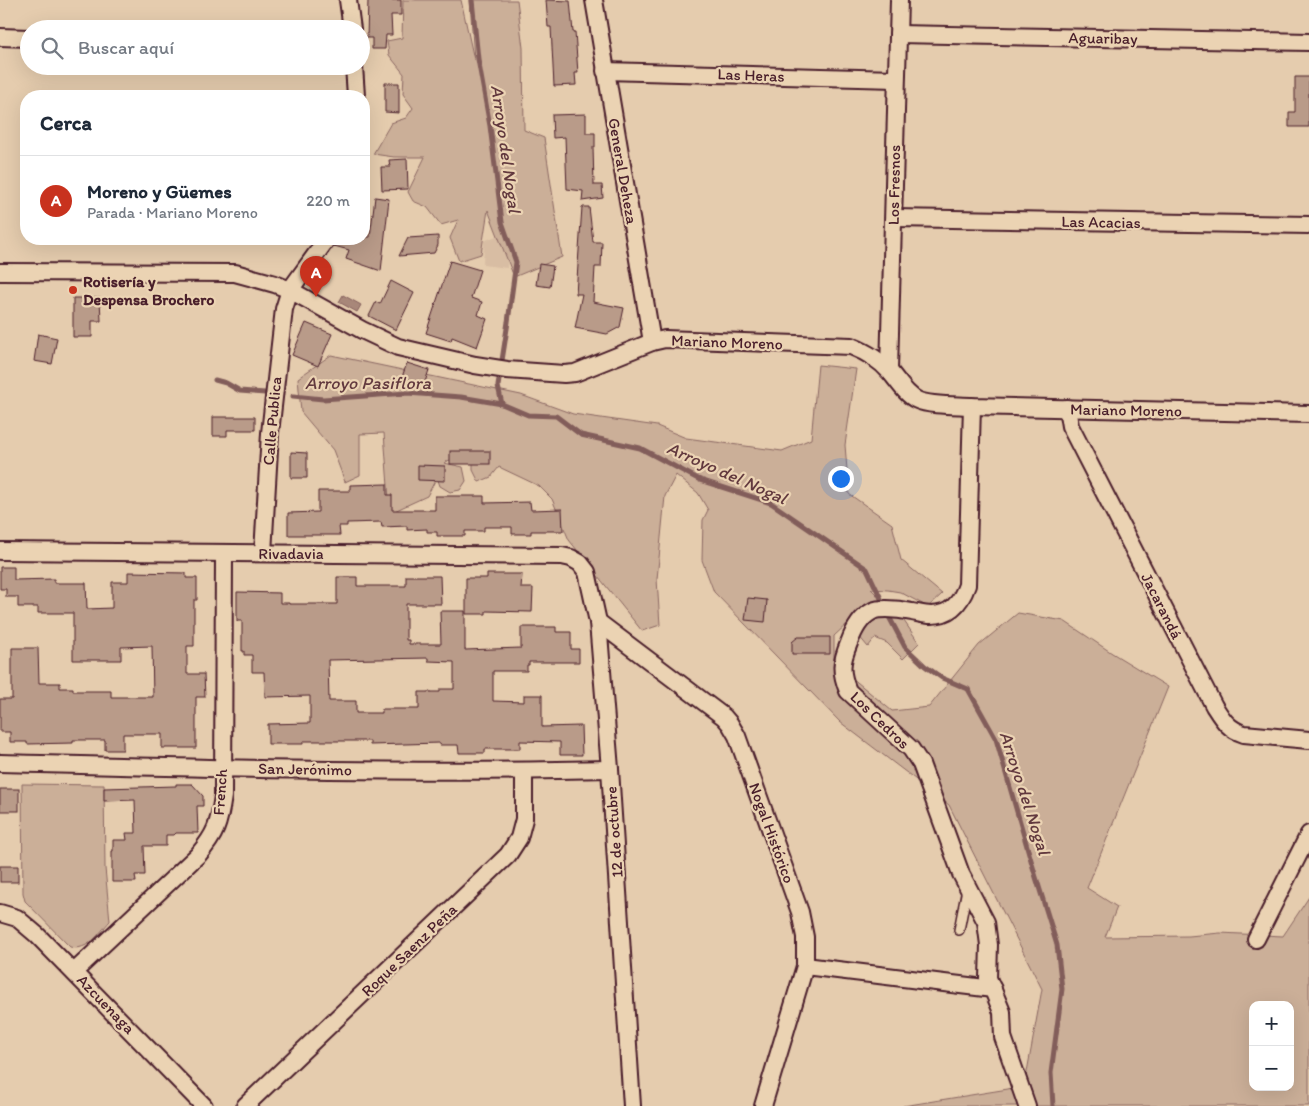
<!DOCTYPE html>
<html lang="es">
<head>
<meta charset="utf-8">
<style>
	:root { --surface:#fff; --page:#f6f6f7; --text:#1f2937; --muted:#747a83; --line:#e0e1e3; --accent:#c8321e }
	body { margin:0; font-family:Itim,sans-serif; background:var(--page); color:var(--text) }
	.controls { position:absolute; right:15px; bottom:15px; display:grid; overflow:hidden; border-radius:10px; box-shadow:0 5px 20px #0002 }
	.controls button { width:45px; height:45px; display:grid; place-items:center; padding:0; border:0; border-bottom:1px solid var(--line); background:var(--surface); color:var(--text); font:25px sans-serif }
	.you { position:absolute; left:840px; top:478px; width:18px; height:18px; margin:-12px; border:4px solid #fff; border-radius:50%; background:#1a73e8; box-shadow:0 0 0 8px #1a73e833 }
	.badge { display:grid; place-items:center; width:32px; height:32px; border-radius:50%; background:var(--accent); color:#fff; font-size:16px; font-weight:700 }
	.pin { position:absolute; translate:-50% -41px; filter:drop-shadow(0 1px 2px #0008) }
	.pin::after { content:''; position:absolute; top:26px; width:18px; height:15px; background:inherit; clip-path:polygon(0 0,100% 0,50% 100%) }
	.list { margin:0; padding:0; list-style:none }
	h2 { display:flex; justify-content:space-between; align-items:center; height:65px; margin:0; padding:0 20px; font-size:21px }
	h2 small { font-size:16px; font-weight:400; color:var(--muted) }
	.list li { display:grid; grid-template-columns:32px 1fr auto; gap:15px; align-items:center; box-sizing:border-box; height:90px; padding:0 20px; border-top:1px solid var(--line) }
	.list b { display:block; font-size:19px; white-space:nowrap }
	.list p { margin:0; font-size:16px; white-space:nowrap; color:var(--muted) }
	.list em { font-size:16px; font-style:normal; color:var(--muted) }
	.icon { flex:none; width:28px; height:28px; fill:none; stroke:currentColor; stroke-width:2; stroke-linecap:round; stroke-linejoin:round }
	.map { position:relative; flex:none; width:1309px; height:1106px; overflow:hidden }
	.search { position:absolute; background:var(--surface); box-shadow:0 5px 20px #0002; left:20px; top:20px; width:350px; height:55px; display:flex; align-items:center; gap:12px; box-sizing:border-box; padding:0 18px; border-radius:28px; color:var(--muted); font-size:19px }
	.panel { position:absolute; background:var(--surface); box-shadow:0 5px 20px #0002; left:20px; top:90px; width:350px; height:155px; border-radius:20px }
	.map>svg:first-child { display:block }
	.built { fill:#d8bda3 }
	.green { fill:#cbaf98; stroke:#8a6762; fill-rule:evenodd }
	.water { fill:#a88779; stroke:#825d5a }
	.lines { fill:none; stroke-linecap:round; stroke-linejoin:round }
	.stream { stroke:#825d5a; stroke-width:5 }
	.building { fill:#b99b89; stroke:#4a1f2b; fill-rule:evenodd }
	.lane-casing { stroke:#4a1f2b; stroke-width:12 }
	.street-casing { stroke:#4a1f2b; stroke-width:20 }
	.lane { stroke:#ebd3b3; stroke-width:9 }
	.street { stroke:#ebd3b3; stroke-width:16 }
	.poi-dot { fill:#c8321e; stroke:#ebd3b3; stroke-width:2 }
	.labels { text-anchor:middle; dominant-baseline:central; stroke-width:4.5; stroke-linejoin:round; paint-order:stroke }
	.street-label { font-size:16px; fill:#4a1f2b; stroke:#ebd3b3 }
	.poi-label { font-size:16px; font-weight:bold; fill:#4a1f2b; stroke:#ebd3b3; text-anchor:start }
	.water-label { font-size:18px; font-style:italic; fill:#62393e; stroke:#ebd3b3 }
</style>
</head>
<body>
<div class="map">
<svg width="1309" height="1106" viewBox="0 0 1309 1106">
	<rect width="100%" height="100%" fill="#e5ccae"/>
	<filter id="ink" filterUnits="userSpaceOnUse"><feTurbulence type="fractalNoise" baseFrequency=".02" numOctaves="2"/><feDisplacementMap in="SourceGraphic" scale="10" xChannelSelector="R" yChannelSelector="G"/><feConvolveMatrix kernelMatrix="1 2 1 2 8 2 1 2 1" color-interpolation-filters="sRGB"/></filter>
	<g filter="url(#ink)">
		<polygon class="built" points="504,233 508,245 507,268 483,265 484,241"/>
		<g class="green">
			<polygon points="403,0 461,0 474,60 470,0 517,0 523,48 524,130 544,138 562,257 514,277 488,210 481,254 459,261 450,238 458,220 441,225 427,207 413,201 408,192 425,157 394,157 373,154 391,123 406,118 413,108 403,94 404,74 389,55 387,41 402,38"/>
			<path d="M 331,355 L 521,395 L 573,414 L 657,426 L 686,438 L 782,451 L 811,439 L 818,365 L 856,369 L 845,445 L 849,494 L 892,524 L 901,560 L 942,594 L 928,607 L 900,592 L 888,590 L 871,589 L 904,621 L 919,643 L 903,659 L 887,643 L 875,638 L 868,647 L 848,623 L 834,636 L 834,663 L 892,711 L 929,707 L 979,645 L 1018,613 L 1064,621 L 1112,653 L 1168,687 L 1087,888 L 1117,907 L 1105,937 L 1189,936 L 1220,933 L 1283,936 L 1309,897 L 1309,1106 L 903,1106 L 1008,1089 L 1025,1083 L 1042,989 L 949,805 L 840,722 L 714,592 L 702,560 L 703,520 L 708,510 L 698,493 L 676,475 L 665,496 L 657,579 L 660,625 L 642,631 L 569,540 L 552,499 L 539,486 L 499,467 L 491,477 L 479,482 L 473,470 L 473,462 L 458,456 L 444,463 L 463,467 L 466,481 L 460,490 L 450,492 L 440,486 L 437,477 L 427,496 L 390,513 L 384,433 L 360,434 L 360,475 L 345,482 L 333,450 L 301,412 L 298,378 ZM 1253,1005 L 1290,1005 L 1290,1087 L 1253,1087 Z"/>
			<path d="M 22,784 L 104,785 L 105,868 L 110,921 C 99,933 88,952 70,947 L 25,901 L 23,893 Z"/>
		</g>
		<polygon class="water" points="343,295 361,305 357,312 339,302"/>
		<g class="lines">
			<g class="stream">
				<polyline points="472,0 478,59 490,126 502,222 516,262 508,322 498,386 502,404 528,415 556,416 581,435 640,448 700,480 771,503 867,569 884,605"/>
				<polyline points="215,380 226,383 240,391 265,393"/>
				<polyline points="293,396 323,399 407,393 461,397 502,404"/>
				<polyline points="887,613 905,647 925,666 942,678 968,689 996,739 1035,874 1057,945 1062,989 1051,1073 1053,1106"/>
			</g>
		</g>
		<g class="building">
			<polygon points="368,0 401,0 401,15 391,15 392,35 386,35 385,49 372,49 372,38 367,38"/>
			<polygon points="546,0 570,1 573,32 575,32 578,73 575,73 576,85 554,86 551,27 548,27"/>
			<polygon points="1295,77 1309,77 1309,127 1289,127 1289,112 1295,112"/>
			<polygon points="385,83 399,83 399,113 385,112"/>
			<polygon points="586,114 586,133 595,133 595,147 593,147 594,185 602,185 603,198 582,201 583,191 567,189 565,137 553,138 552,115"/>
			<polygon points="407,159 408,189 382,190 381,167 390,167 389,160"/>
			<polygon points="375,197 389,199 381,271 346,259 349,250 334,246 337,239 364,239 364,237 370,237"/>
			<polygon points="582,207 589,207 593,242 602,242 601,267 595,267 593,302 624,308 620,327 607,334 575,328 582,294 576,294"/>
			<polygon points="438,236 438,245 434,253 399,256 408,238"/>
			<polygon points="450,261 480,270 471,298 482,302 478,315 487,319 477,347 452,337 451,341 426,333"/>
			<polygon points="539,264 553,266 550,287 536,285"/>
			<polygon points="391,281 414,293 396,330 369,316 376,302 380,304"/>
			<polygon points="73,298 100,298 101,321 92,321 92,337 73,337"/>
			<polygon points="306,323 332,334 318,366 292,355"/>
			<polygon points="38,334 57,338 52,364 34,361"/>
			<polygon points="407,363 429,370 424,385 402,377"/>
			<polygon points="213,417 255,417 255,430 227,430 227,436 213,436"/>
			<rect x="450" y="451" width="40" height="13"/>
			<polygon points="291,452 307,453 307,478 291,478"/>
			<polygon points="418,465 445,466 445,481 418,480"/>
			<polygon points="387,484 387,495 392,495 392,510 435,510 435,496 484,496 484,503 530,502 531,510 562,509 563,531 531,531 531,534 512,534 512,527 484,527 484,531 465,531 465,536 437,536 437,532 427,532 427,529 407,530 407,526 382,527 381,522 347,523 347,526 339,526 340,535 288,535 288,513 318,512 318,491 350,491 350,485"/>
			<polygon points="0,567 14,567 14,580 54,579 54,583 86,583 87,609 112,608 112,582 128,582 128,572 186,573 186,578 197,578 197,600 194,600 194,646 187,646 187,674 204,674 205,697 196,697 196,748 162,748 162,734 123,734 123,750 105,750 105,740 73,740 73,743 27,744 27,742 10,742 10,732 0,732 0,699 12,699 12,648 38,648 39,683 60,683 60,688 73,688 73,691 111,691 111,697 153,697 152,646 121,647 121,660 73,660 73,613 38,613 38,607 18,607 18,597 6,597 6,589 0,589"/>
			<polygon points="487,574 522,574 521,588 533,588 532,612 486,611 486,614 466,614 466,578 487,578"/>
			<path d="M 406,576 L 440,576 L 441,604 L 406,604 L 406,640 L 409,640 L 409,644 L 441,644 L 440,611 L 465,611 L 465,650 L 521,648 L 521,627 L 556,627 L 556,632 L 571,632 L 571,649 L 579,649 L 579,662 L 529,662 L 529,665 L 527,665 L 527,671 L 493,671 L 493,701 L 524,702 L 524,695 L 542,695 L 542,727 L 581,726 L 582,755 L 560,755 L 560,742 L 520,741 L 520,749 L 485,749 L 485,753 L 459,753 L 458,745 L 440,745 L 440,743 L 370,745 L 370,741 L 303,741 L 303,744 L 268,744 L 268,724 L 310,723 L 310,696 L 265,697 L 264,672 L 252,672 L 252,655 L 244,655 L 244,651 L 242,651 L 242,621 L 237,621 L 237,592 L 280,593 L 280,603 L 289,603 L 289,604 L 337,604 L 337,577 L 357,577 L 357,586 L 406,586 ZM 428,658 L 428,661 L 454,662 L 454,689 L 440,689 L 440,692 L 419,692 L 419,709 L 382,709 L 382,713 L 356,713 L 356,701 L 329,701 L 328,660 Z"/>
			<polygon points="748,598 767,600 765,622 745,620"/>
			<polygon points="798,637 830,637 830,654 792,654 792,642"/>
			<polygon points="176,784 192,784 203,796 203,806 197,806 198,833 176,833 174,835 166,835 166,846 144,846 145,875 135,875 136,882 112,882 112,851 113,851 113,840 127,840 126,833 136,833 135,800 104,801 104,788 176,786"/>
			<rect x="0" y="789" width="19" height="22"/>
			<rect x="0" y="866" width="18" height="16"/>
		</g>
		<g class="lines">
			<g class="lane-casing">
				<polyline id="lane" points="959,930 967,889"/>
			</g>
			<g class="street-casing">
				<g id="street">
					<polyline points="348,0 352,29"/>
					<polyline points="594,0 652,342"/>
					<polyline points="898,34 1309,42"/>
					<polyline points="0,37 29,38"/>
					<polyline points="354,66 356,96"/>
					<polyline points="605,71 896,79"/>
					<polyline points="894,218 1309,225"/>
					<path d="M 0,272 L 235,273 L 275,284 L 290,290 L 362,330 L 398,347 L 475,365 L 507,370 L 564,374 L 575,373 L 652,342 L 665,339 L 851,346 C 866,352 879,359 890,372 C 898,381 906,395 917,400 C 930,406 957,405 972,406 L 1309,414"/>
					<polyline points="889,370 899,0"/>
					<path d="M 972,406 L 967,585 C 961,602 951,615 931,615 C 925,615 918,613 912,612 C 903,610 895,609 886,609 C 880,609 875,609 871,612 C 860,618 853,632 849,643 C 841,662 840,671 848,691 L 911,749 L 921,764 L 961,874 L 986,922 L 989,945 L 988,978 L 1002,1012 L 1003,1037 L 1027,1106"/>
					<path d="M 1067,408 L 1070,426 L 1214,706 C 1223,720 1228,729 1244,734 L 1309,740"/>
					<polyline points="0,551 562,556 571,558 580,563 587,572 598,622 610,769 632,1106"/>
					<polyline points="263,553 270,433 284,309 290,290 327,239"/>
					<polyline points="598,622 724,717 730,724 737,736 800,912 805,937 805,966 763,1106"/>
					<path d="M 0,763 C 203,768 407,774 610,769"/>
					<polyline points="0,913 17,918 37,935 204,1106"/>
					<polyline points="1256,939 1309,834"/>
					<polyline points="805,966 993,989"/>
					<path d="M 74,972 L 198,855 C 216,834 219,824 223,796 L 224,553"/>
					<polyline points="245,1106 508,855 519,838 524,819 524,771"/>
				</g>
			</g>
			<use href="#lane" class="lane"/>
			<use href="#street" class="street"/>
		</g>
	</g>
	<circle class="poi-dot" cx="73" cy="290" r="5"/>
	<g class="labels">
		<g class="street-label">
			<text transform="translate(1103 38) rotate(1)">Aguaribay</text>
			<text transform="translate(751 75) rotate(2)">Las Heras</text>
			<text transform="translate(623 171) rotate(80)">General Deheza</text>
			<text transform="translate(894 185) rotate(-89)">Los Fresnos</text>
			<text transform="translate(1101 222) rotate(1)">Las Acacias</text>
			<text transform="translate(727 342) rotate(2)">Mariano Moreno</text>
			<text transform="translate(1126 410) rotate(1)">Mariano Moreno</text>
			<text transform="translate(272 421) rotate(-85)">Calle Publica</text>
			<text x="291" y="553">Rivadavia</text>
			<text transform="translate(1162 606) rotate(63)">Jacarandá</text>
			<text transform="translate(880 720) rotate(44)">Los Cedros</text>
			<text transform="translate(305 769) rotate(1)">San Jerónimo</text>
			<text transform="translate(220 792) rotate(-86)">French</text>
			<text transform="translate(614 832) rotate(-94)">12 de octubre</text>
			<text transform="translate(772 833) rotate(70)">Nogal Histórico</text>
			<text transform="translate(409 950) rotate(-44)">Roque Saenz Peña</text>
			<text transform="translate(106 1004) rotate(46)">Azcuenaga</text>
		</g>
		<g class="poi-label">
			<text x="83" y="281">Rotisería y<tspan x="83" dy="18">Despensa Brochero</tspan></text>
		</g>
		<g class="water-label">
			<text transform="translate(506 149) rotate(82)">Arroyo del Nogal</text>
			<text x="368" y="383">Arroyo Pasiflora</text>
			<text transform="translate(727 473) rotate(24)">Arroyo del Nogal</text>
			<text transform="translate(1025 793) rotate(72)">Arroyo del Nogal</text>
		</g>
	</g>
</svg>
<div class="controls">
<button>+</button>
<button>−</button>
</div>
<div class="you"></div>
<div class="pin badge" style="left:316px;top:297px">A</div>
<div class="search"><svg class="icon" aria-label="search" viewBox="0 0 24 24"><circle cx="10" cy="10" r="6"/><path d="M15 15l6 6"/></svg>Buscar aquí</div>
<section class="panel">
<h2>Cerca<small></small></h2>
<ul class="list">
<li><span class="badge">A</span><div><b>Moreno y Güemes</b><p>Parada · Mariano Moreno</p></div><em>220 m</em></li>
</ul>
</section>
</div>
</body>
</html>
